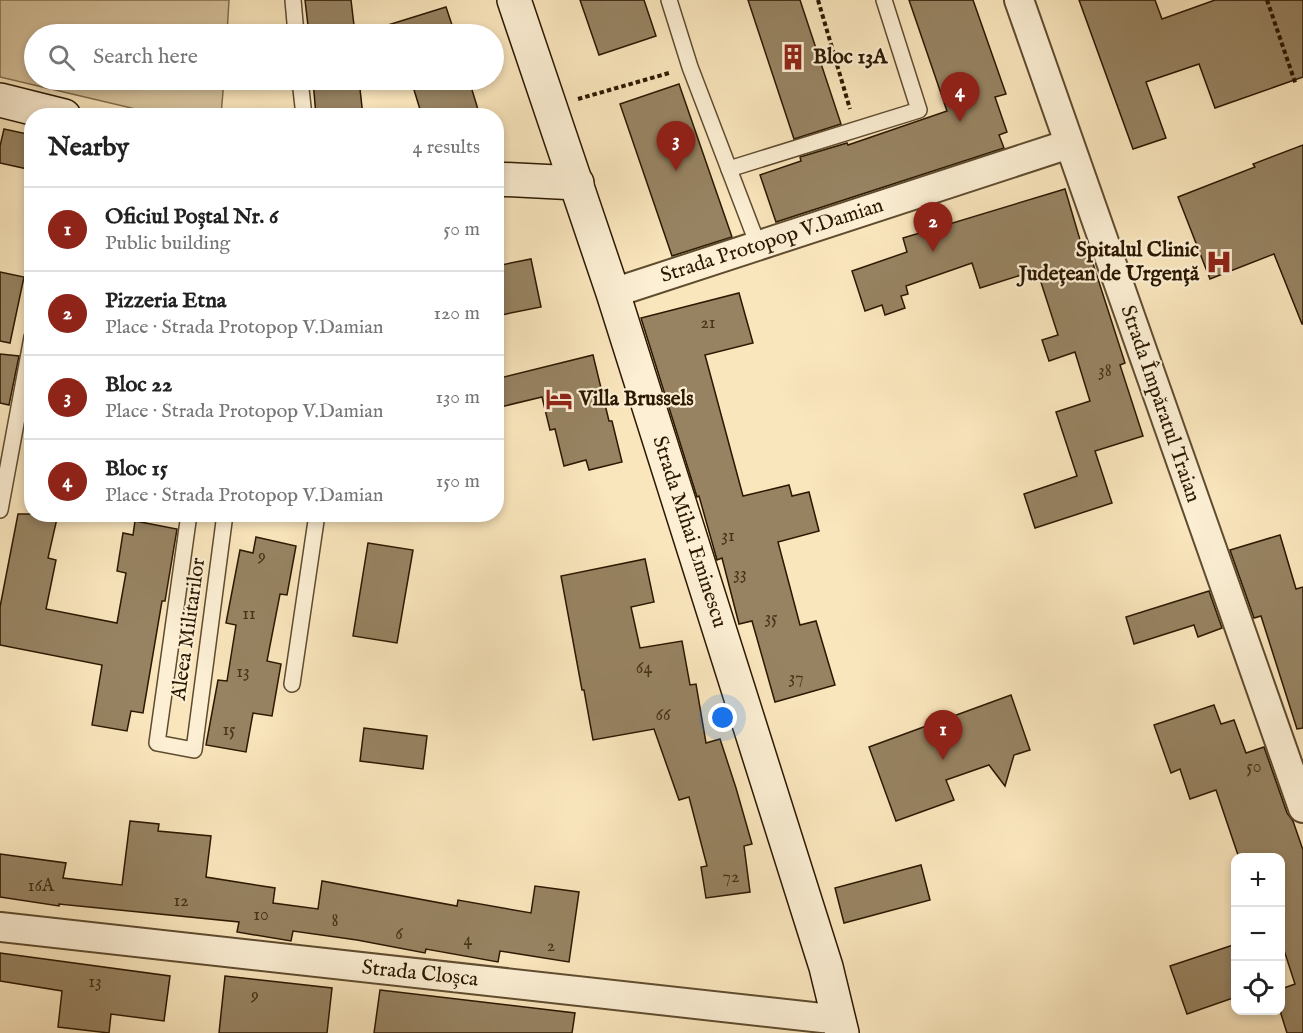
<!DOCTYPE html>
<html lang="en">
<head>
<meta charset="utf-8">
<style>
	:root { --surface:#fff; --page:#f6f6f6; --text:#222; --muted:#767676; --line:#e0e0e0; --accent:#8f2418 }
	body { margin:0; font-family:"IM FELL English",serif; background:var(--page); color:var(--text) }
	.controls { position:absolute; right:18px; bottom:18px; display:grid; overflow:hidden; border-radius:12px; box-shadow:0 3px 9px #0003 }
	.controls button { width:54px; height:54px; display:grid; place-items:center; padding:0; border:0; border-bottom:2px solid var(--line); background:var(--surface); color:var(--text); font:30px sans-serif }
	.you { position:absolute; left:723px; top:718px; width:21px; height:21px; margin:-15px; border:4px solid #fff; border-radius:50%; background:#1a73e8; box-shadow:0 0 0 9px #1a73e833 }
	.badge { display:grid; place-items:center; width:39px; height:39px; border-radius:50%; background:var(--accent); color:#fff; font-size:20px; font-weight:700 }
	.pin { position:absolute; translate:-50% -50px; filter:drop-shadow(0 2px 3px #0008) }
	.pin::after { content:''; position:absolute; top:32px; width:21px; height:18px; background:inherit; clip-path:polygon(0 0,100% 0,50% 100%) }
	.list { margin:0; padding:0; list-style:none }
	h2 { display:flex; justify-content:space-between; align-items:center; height:78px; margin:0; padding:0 24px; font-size:26px }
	h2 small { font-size:20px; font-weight:400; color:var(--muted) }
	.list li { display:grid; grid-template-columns:39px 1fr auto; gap:18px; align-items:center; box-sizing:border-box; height:84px; padding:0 24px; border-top:2px solid var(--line) }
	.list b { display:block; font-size:22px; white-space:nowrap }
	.list p { margin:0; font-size:20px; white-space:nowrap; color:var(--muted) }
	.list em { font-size:20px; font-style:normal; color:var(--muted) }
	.icon { flex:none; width:33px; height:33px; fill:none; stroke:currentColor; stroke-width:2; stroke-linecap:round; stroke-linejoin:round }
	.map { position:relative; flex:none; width:1303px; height:1033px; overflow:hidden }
	.search { position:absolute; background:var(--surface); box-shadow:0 3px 9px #0003; left:24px; top:24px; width:480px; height:66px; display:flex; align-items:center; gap:15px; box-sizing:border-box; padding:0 21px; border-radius:33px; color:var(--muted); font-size:22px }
	.panel { position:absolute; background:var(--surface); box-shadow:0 3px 9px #0003; left:24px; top:108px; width:480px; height:414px; border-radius:24px }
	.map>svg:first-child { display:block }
	.green { fill:#d7c39d; stroke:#816e4e; stroke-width:1.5 }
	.building { fill:#978362; stroke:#2b1800; stroke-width:1.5 }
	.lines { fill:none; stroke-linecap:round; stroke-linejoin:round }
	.lane-casing { stroke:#5f4c2f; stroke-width:18 }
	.street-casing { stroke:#5f4c2f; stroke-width:32 }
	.secondary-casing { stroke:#2b1800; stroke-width:36 }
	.path { stroke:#2b1800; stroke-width:4; stroke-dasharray:4.5 3; stroke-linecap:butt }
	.lane { stroke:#fcefd4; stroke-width:15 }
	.street { stroke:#fcefd4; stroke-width:28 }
	.secondary { stroke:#fcefd4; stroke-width:33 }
	.labels { text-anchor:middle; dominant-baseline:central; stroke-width:4.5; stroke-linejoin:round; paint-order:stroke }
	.number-label { font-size:18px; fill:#463318 }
	.poi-label { font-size:21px; font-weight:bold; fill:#2b1800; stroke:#fcefd4; text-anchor:start }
	.street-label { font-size:21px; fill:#2b1800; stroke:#fcefd4 }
</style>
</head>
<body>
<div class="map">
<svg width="1303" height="1033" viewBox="0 0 1303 1033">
	<rect width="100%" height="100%" fill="#fae6bd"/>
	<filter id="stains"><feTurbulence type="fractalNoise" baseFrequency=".00333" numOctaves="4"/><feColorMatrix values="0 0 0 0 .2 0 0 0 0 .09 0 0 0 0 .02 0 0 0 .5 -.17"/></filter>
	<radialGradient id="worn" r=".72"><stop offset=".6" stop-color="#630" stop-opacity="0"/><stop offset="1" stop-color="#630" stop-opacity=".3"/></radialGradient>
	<polygon class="green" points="0,0 229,0 227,34 34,34 34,80 224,80 221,115 161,115 0,77"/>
	<g class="building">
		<polygon points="305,0 351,0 355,34 309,34"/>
		<polygon points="580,0 644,0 656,36 599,55"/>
		<polygon points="748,0 800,0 841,124 794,139"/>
		<polygon points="909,0 973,0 1006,94 995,97 1007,132 999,135 1004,148 776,222 760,175 801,161 800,157 847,143 848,145 947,111"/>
		<polygon points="1079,0 1155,0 1162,19 1215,0 1303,0 1303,77 1215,108 1199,64 1146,82 1166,138 1133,149"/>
		<polygon points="446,7 455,34 376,34 375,29"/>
		<polygon points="313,80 359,80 363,116 316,116"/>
		<polygon points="411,80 469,80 480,116 422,116"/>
		<polygon points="679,84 732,237 672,256 620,104"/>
		<polygon points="4,129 32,135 32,170 0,163 0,146"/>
		<polygon points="1303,145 1303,324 1302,324 1274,254 1210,279 1178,197 1255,167 1253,164"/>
		<polygon points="1065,189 1083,250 1088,248 1107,307 1125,363 1120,365 1143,436 1095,451 1112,503 1035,528 1024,494 1077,476 1056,412 1090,401 1075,352 1049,361 1042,340 1058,335 1037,270 980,288 972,263 906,286 908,294 901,296 905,308 885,315 882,305 865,311 852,271 907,252 903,238"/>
		<polygon points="531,259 541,307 496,316 496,266"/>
		<polygon points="0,272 24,277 10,343 0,341"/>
		<polygon points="739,293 753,343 705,355 743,496 789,485 792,496 809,492 819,531 778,542 800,625 816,621 835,685 775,702 752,621 739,624 722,558 717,560 699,496 697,497 641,318"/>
		<polygon points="0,354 19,356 9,405 0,403"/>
		<polygon points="593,355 609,421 612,421 622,462 589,470 586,460 564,466 555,429 550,430 542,397 496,408 496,379"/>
		<polygon points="18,514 58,514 48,558 56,560 46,609 117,623 126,573 117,571 123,533 133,535 135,521 177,529 165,601 162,601 143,713 131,711 127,731 92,725 102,665 0,645 0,607"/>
		<polygon points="1280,535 1296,589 1303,587 1303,728 1297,729 1261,616 1254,618 1230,550"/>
		<polygon points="256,537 296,546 287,595 280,594 267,661 281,664 272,716 253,713 246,752 206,745 218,680 227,681 236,625 226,623 240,550 253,553"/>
		<polygon points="368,543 413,550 397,643 353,636"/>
		<polygon points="645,559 654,602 631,607 640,648 682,641 690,685 696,684 706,743 720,739 736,788 752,844 744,846 750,892 706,898 701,867 707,866 689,797 679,800 654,729 593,740 584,690 582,690 561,576"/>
		<polygon points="1209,591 1222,628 1198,637 1194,625 1134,644 1126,617"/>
		<polygon points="1011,695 1030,750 1014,755 1005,786 989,765 946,780 954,800 896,821 869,747"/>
		<polygon points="1214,705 1221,724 1234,720 1246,753 1264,747 1287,813 1293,821 1303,850 1303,1033 1287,1033 1281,1014 1281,989 1295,984 1281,941 1281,858 1239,858 1216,790 1190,799 1180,769 1171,773 1154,725"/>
		<polygon points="364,728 427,736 423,769 360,761"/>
		<polygon points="130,821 159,824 158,831 211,836 206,877 275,888 273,903 318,909 322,881 457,906 458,900 531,913 535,886 579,892 569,962 500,951 498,962 426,949 425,953 357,940 293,931 291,941 237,932 239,922 59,904 59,906 0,897 0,854 66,863 63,878 122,885"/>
		<polygon points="921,865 930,900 844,923 835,888"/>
		<polygon points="1236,944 1236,997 1187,1014 1170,966"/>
		<polygon points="0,953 170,976 164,1021 111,1014 109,1033 58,1027 62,991 0,981"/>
		<polygon points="225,976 332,988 327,1033 219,1033"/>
		<polygon points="380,990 575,1013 572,1033 374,1033"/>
	</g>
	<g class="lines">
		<g class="lane-casing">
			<g id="lane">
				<polyline points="293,0 296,34"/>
				<polyline points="669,0 690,67 758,245"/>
				<polyline points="300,80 304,116"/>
				<polyline points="729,169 919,110 884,0"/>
				<polyline points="0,510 32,337"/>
				<polyline points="189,514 157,743 194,750 225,514"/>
				<polyline points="292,684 317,514"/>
			</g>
		</g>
		<g class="street-casing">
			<g id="street">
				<polyline points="1019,0 1303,808"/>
				<polyline points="613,293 1069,144"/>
				<polyline points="0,927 840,1020"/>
			</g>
		</g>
		<g class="secondary-casing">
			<g id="secondary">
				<polyline points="514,0 613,293 826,967 842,1033"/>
				<polyline points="0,100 64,116"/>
				<polyline points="496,179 577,183"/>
			</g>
		</g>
		<g class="path">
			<polyline points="818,0 850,109"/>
			<polyline points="1267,0 1296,85"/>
			<polyline points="578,99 669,73"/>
		</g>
		<use href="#lane" class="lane"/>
		<use href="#street" class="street"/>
		<use href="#secondary" class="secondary"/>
	</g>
	<defs>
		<g id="building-bare" transform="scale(2.07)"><path d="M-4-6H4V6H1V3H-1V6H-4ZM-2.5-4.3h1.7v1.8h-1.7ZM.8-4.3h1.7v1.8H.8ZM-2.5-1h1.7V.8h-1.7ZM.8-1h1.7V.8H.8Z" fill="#8f2418" stroke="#fcefd4" stroke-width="2.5" paint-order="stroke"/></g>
		<g id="hospital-bare" transform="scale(2.07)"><path d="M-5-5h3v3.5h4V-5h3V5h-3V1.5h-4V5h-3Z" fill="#8f2418" stroke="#fcefd4" stroke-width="2.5" paint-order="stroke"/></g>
		<g id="hotel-bare" transform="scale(2.07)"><path d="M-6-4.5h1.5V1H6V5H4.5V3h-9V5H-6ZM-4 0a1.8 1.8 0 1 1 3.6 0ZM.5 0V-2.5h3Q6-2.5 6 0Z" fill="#8f2418" stroke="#fcefd4" stroke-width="2.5" paint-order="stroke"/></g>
	</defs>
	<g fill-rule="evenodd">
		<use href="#building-bare" x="793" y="57"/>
		<use href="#hospital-bare" x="1219" y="262"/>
		<use href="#hotel-bare" x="559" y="399"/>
	</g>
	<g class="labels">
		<g class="number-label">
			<text x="708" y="323">21</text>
			<text x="1105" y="371">38</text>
			<text x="728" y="536">31</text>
			<text x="262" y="556">9</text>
			<text x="740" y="574">33</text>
			<text x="249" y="614">11</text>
			<text x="771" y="618">35</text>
			<text x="644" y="668">64</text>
			<text x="243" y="672">13</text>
			<text x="796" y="678">37</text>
			<text x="663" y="715">66</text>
			<text x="229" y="730">15</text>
			<text x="1254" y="767">50</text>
			<text x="731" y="877">72</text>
			<text x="41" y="886">16A</text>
			<text x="181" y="901">12</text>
			<text x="261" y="915">10</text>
			<text x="335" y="921">8</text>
			<text x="399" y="934">6</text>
			<text x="468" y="940">4</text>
			<text x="551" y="946">2</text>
			<text x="95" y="982">13</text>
			<text x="255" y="995">9</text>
		</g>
		<g class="poi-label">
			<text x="813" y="57">Bloc 13A</text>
			<text x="1199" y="250" text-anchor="end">Spitalul Clinic<tspan x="1199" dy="24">Județean de Urgență</tspan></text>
			<text x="579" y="399">Villa Brussels</text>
		</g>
		<g class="street-label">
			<text transform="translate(772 241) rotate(-18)">Strada Protopop V.Damian</text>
			<text transform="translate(1160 404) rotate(71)">Strada Împăratul Traian</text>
			<text transform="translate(689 532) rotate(72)">Strada Mihai Eminescu</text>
			<text transform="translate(189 629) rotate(-82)">Aleea Militarilor</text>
			<text transform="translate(420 974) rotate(6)">Strada Cloșca</text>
		</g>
	</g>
	<rect width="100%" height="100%" filter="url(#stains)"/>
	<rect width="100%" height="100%" fill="url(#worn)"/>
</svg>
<div class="controls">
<button>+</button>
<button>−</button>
<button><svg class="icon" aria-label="locate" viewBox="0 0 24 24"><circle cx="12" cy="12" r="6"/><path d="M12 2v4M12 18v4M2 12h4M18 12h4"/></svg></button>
</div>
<div class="you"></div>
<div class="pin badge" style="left:943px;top:760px">1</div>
<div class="pin badge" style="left:933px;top:252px">2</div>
<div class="pin badge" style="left:676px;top:171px">3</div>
<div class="pin badge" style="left:960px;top:122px">4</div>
<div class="search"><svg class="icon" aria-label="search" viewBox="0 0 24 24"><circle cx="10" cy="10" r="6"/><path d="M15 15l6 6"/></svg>Search here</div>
<section class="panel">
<h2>Nearby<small>4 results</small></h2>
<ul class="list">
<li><span class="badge">1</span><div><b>Oficiul Poștal Nr. 6</b><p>Public building</p></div><em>50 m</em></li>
<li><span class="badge">2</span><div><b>Pizzeria Etna</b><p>Place · Strada Protopop V.Damian</p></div><em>120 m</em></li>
<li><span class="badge">3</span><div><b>Bloc 22</b><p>Place · Strada Protopop V.Damian</p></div><em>130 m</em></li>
<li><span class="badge">4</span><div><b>Bloc 15</b><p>Place · Strada Protopop V.Damian</p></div><em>150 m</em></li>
</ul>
</section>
</div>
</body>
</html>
